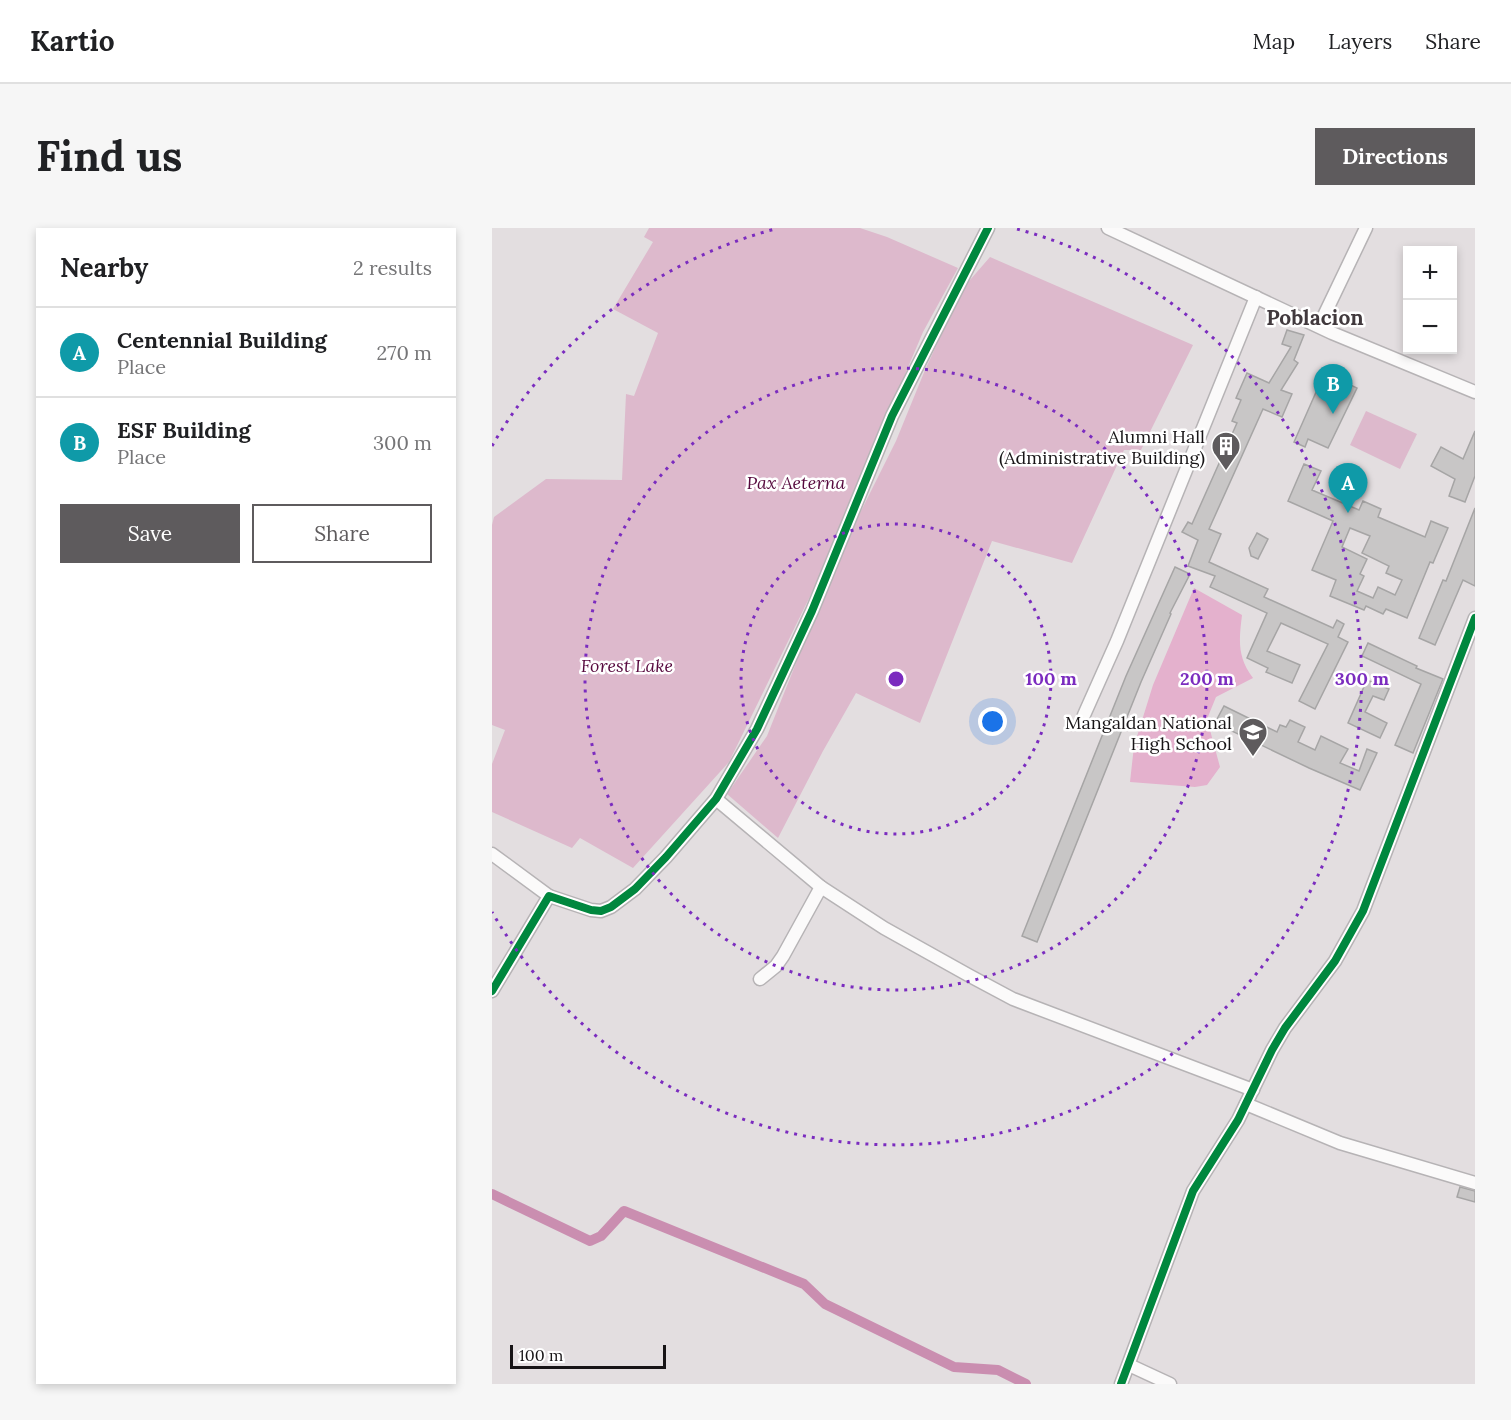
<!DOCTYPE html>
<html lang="en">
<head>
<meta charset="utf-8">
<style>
	:root { --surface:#fff; --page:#f6f6f6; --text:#202124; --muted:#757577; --line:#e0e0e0; --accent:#5e5b5d }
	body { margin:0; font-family:Lora,serif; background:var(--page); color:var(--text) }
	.controls { position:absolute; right:18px; top:18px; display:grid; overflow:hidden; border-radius:0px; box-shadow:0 3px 9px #0003 }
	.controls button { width:54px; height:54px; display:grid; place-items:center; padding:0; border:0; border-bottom:2px solid var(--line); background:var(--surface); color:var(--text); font:30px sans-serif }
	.scale { position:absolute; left:18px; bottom:15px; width:156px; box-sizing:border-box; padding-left:6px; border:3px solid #171416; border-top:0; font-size:16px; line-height:21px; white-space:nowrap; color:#171416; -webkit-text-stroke:4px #fff; paint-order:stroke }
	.you { position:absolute; left:501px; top:494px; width:21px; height:21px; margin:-15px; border:4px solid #fff; border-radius:50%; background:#1a73e8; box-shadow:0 0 0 9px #1a73e833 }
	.badge { display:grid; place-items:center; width:39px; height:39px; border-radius:50%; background:var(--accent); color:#fff; font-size:20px; font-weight:700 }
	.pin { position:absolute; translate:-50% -50px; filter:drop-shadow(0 2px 3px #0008) }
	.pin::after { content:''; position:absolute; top:32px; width:21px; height:18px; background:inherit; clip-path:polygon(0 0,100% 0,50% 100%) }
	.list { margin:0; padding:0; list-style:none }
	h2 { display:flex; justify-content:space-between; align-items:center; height:78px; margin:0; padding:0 24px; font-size:26px }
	h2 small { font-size:20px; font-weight:400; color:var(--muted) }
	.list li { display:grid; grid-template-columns:39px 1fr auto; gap:18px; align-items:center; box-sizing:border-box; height:90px; padding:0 24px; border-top:2px solid var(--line) }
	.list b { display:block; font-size:22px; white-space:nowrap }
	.list p { margin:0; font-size:20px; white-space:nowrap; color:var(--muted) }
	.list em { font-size:20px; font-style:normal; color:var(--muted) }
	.actions { display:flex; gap:12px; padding:18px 24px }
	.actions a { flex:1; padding:14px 0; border:2px solid var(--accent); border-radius:0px; text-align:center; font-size:21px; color:var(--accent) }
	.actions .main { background:var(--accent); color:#fff }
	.map { position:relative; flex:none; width:983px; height:1156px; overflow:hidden; border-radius:0px }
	header { display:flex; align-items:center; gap:36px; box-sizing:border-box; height:84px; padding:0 30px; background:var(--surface); border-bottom:2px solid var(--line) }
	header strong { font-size:28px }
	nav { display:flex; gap:33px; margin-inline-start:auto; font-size:21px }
	.intro { display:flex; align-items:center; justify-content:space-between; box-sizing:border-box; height:144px; padding:0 36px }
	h1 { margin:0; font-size:42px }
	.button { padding:15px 27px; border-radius:0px; background:var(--accent); color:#fff; font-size:21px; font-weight:700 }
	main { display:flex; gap:36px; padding:0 36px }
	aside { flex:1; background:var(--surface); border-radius:0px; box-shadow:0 3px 9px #0003 }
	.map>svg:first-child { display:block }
	.green { fill:#ddb9cc }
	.forest { fill:#e4b1cd }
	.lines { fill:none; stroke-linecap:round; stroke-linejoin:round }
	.canal { stroke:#ca8eb0; stroke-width:10 }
	.building { fill:#c8c6c6; stroke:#a6a5a5; stroke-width:1.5; fill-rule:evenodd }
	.street-casing { stroke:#b6b3b5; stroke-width:15 }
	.street { stroke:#fbfafa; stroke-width:12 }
	.cycleway-casing { stroke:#fff; stroke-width:11 }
	.cycleway { stroke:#00873e; stroke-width:8 }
	.ring { fill:none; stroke:#7b2cbf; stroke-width:3; stroke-dasharray:3 6 }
	.labels { text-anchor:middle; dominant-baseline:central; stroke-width:5; stroke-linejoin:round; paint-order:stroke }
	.poi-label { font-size:18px; fill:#171416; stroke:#fff; text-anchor:end }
	.park-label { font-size:18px; font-style:italic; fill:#57093e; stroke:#fff }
	.quarter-label { font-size:21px; font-weight:bold; fill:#41393d; stroke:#fff }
	.centre { fill:#7b2cbf; stroke:#fff; stroke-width:3 }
	.ring-label { font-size:18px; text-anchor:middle; font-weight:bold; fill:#7b2cbf; stroke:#fff; stroke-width:5; stroke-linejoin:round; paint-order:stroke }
</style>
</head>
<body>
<header>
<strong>Kartio</strong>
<nav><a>Map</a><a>Layers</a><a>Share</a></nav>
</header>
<div class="intro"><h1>Find us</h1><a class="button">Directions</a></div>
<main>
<aside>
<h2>Nearby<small>2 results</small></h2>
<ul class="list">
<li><span class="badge" style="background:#0f9aa8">A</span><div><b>Centennial Building</b><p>Place</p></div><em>270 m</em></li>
<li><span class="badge" style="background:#0f9aa8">B</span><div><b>ESF Building</b><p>Place</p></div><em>300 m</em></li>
</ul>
<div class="actions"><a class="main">Save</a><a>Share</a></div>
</aside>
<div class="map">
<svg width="983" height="1156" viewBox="0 0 983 1156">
	<rect width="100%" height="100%" fill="#e3dee0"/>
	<g class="green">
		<polygon points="157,0 368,0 395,9 466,40 431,104 325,354 237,534 141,640 88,610 80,620 0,584 0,536 13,502 0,497 0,297 2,289 54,251 130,252 134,166 142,168 166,105 121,81 161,14 152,9"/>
		<polygon points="498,29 701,117 649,222 632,222 580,335 500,313 428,495 364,465 331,523 286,610 235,566 275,508 306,430 368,285 404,213 433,142 471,60"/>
		<polygon points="874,183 925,206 908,241 858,217"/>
	</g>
	<path class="forest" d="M 702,360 L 750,387 C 747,412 745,429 761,450 L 724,469 L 715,491 L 728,539 L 715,557 L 703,559 L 638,554 L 642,518 L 661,457 Z"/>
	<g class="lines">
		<polyline class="canal" points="0,966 98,1013 109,1008 132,983 312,1056 333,1076 462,1139 506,1142 534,1156"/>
	</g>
	<g class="building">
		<polygon points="795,102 812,107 802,132 806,135 789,162 800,166 790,189 771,181 717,301 729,306 717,334 776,361 772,369 841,400 845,392 852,396 846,409 856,414 823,481 807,473 836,416 789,395 775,423 808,437 800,455 774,444 776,440 755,430 775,385 718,359 723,348 696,338 706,312 690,304 696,294 700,296 745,195 740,193 749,172 744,170 755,145 777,155 799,119 790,116"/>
		<polygon points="846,151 865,160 836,220 816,211 813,219 802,214 825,162 838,167"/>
		<polygon points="983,203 983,248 973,274 957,268 963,251 939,238 949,219 971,231"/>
		<path d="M 812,236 L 829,243 L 820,262 L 867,282 L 871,273 L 889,281 L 886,289 L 933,309 L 939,293 L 956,300 L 941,335 L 938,334 L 915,390 L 894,381 L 891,386 L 874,378 L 872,382 L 838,368 L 844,352 L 820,342 L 841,293 L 796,273 ZM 858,300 L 878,308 L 870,325 L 897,338 L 894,345 L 910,352 L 903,367 L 886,359 L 881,370 L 865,363 L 872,348 L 868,346 L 875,331 L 850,319 Z"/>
		<polygon points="983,280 983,358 971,352 943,417 927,410 951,352 954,353"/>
		<polygon points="765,305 776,311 766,331 759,328 757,320"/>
		<polygon points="683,339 698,346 678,385 679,386 649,454 545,714 530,708 634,448"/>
		<polygon points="876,415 925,438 924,440 951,451 921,525 903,517 929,456 870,428"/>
		<polygon points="875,452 897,461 892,472 881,468 873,484 895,495 888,510 856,495"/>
		<polygon points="732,478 785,504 788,497 794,499 798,492 813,499 806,514 823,522 829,508 856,521 848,535 867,543 875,521 885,525 868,562 817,540 723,495"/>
		<polygon points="968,959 983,963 983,974 965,969"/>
	</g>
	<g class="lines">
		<g class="street-casing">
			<g id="street">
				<polyline points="616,0 840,105 983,164"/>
				<polyline points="827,98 874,0"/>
				<polyline points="592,487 625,413 764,69"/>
				<polyline points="224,571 329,659 392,700 478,748 521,771 761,862"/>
				<polyline points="0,626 57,668"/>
				<polyline points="268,751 284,738 291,728 329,659"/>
				<polyline points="0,763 57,668 99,682 109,683 119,679 143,661 174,629 224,571 265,501 320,383 400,188 496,0"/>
				<polyline points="754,876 848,915 983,955"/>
				<polyline points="637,1137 678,1156"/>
				<polyline points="629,1156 701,963 746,892 780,822 793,800 843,733 871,683 983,390"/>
			</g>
		</g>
		<use href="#street" class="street"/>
		<g class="cycleway-casing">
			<g id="cycleway">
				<polyline points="0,763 57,668 99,682 109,683 119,679 143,661 174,629 224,571 265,501 320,383 400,188 496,0"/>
				<polyline points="629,1156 701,963 746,892 780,822 793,800 843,733 871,683 983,390"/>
			</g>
		</g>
		<use href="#cycleway" class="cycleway"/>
	</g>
	<g class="ring">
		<circle cx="404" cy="451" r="155"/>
		<circle cx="404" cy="451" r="311"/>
		<path d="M0 218A466 466 0 0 1 283 1M525 1A466 466 0 1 1 0 684"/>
	</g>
	<defs>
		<g id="building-pin" transform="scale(1.5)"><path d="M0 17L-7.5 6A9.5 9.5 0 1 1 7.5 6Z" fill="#5e5b5d" stroke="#fff"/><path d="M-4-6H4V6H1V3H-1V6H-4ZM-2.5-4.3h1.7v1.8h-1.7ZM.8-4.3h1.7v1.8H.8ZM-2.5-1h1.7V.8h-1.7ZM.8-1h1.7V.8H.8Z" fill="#fff"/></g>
		<g id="school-pin" transform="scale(1.5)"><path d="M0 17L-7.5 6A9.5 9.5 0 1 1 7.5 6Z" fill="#5e5b5d" stroke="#fff"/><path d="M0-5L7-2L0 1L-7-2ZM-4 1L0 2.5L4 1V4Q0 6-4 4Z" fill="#fff"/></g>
	</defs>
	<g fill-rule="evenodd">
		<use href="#building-pin" x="734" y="218"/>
		<use href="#school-pin" x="761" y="504"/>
	</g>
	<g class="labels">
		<g class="poi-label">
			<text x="713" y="208">Alumni Hall<tspan x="713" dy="21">(Administrative Building)</tspan></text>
			<text x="740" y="494">Mangaldan National<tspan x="740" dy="21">High School</tspan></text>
		</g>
		<g class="park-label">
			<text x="304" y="254">Pax Aeterna</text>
			<text x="135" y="437">Forest Lake</text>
		</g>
		<g class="quarter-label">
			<text x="823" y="89">Poblacion</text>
		</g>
	</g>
	<circle cx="404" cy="451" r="9" class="centre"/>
	<g class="ring-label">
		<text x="559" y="457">100 m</text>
		<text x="715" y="457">200 m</text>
		<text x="870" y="457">300 m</text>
	</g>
</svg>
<div class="controls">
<button>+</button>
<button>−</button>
</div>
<div class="scale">100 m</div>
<div class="you"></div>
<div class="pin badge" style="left:856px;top:285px;background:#0f9aa8">A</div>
<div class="pin badge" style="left:841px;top:186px;background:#0f9aa8">B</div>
</div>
</main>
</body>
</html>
